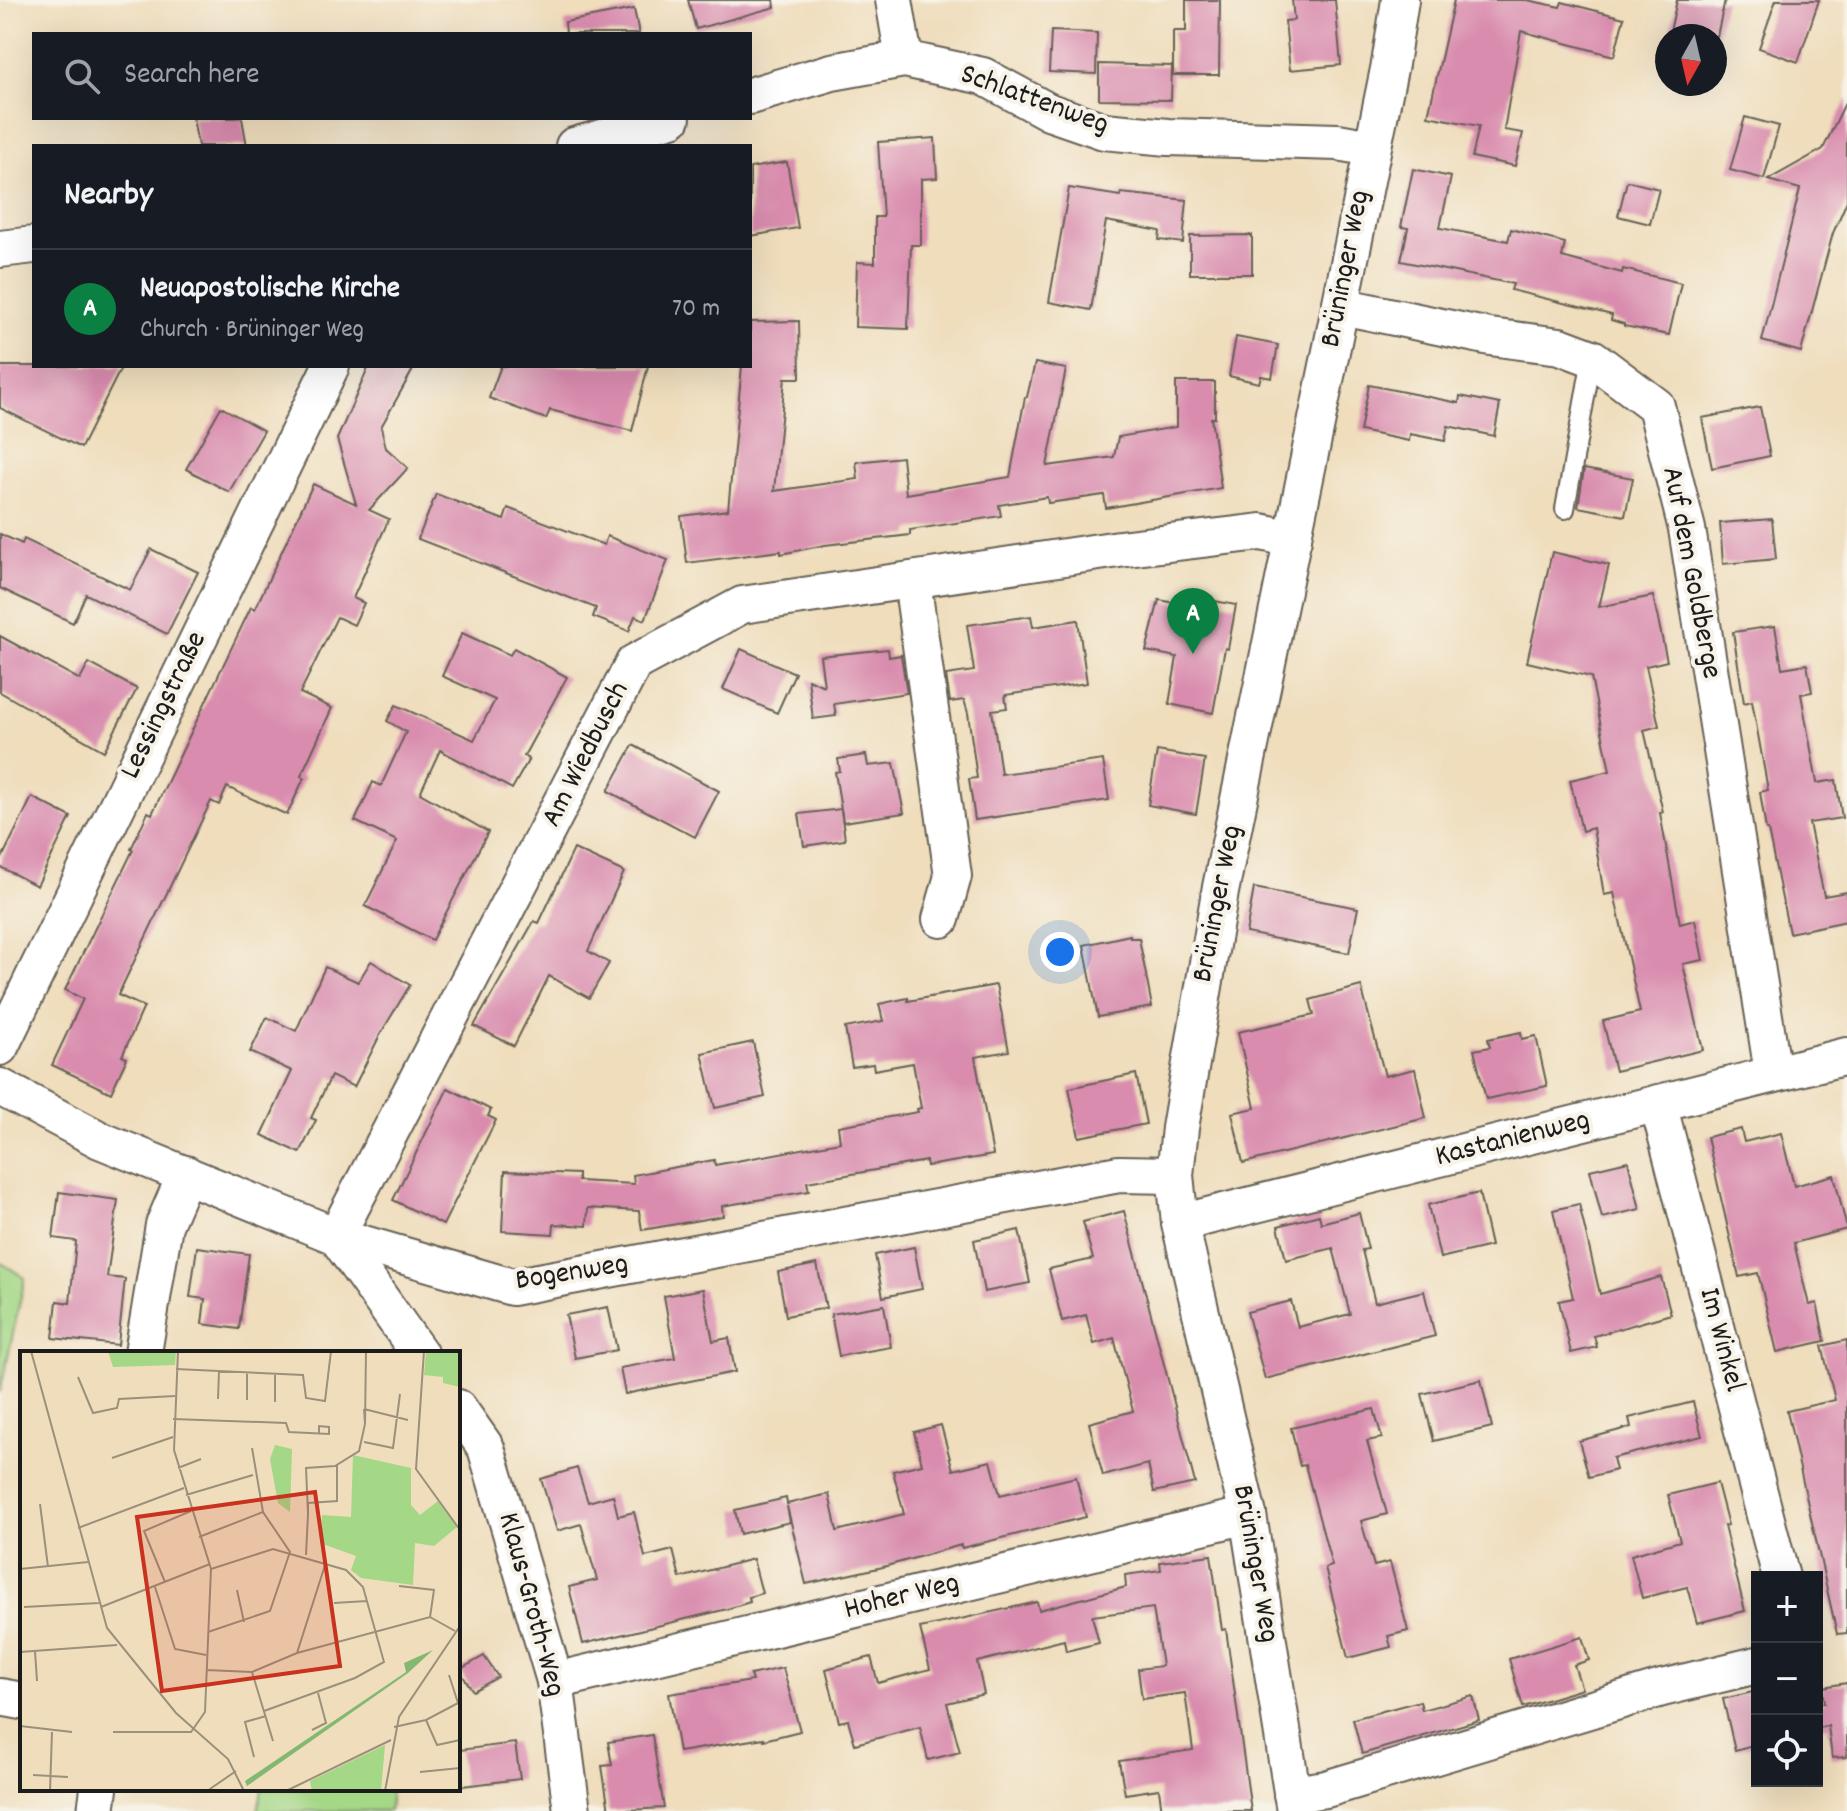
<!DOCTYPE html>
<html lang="en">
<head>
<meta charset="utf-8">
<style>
	:root { --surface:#171b24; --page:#242831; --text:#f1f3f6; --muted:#9ea1a6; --line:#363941; --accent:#0b8043 }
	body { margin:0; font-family:Dekko,sans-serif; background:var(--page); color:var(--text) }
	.controls { position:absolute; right:24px; bottom:24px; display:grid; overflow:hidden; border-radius:0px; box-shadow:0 8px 32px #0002 }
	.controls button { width:72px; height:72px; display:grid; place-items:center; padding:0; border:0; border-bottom:2px solid var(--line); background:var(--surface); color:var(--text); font:40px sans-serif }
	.compass { position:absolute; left:1655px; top:24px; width:72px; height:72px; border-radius:50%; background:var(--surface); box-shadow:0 8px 32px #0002; rotate:188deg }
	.you { position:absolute; left:1060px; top:952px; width:28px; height:28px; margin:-20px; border:6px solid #fff; border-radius:50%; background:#1a73e8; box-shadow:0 0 0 12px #1a73e833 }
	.badge { display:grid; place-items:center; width:52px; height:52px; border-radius:50%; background:var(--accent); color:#fff; font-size:26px; font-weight:700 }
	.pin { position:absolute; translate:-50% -66px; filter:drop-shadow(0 2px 4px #0008) }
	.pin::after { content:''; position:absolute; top:42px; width:28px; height:24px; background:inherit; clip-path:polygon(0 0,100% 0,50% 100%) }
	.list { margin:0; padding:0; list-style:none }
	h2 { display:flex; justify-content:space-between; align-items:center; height:104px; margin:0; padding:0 32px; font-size:34px }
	h2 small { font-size:26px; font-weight:400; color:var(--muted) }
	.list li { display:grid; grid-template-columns:52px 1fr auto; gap:24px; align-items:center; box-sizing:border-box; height:120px; padding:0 32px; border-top:2px solid var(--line) }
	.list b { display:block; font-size:30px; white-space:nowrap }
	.list p { margin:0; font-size:26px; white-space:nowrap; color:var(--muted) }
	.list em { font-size:26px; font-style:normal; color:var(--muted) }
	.icon { flex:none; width:44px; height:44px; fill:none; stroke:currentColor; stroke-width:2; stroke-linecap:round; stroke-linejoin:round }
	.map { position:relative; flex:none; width:1847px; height:1811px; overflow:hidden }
	.search { position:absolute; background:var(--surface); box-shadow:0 8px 32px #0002; left:32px; top:32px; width:720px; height:88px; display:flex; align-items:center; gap:20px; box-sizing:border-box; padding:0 28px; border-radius:0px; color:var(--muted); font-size:30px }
	.panel { position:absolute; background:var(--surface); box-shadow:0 8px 32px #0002; left:32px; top:144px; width:720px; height:224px; border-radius:0px }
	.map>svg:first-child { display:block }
	.green { fill:#a4d786; stroke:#607a51; stroke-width:2 }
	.building { fill:#d98cae }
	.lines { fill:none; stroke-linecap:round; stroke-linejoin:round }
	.service-casing { stroke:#666054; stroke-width:22 }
	.minor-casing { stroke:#666054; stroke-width:40 }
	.service { stroke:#fff; stroke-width:18 }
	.minor { stroke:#fff; stroke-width:36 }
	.labels { text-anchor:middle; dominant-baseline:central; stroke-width:8; stroke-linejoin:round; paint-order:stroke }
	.street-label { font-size:30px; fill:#1c1c1c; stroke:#f7f3e8 }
	.inset-road { fill:none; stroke:#9b907c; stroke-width:2 }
	.view { fill:#c8321e; fill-opacity:0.15; stroke:#c8321e; stroke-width:4 }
	.inset-edge { fill:none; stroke:#1c1c1c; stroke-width:4 }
</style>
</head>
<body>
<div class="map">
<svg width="1847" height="1811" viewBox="0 0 1847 1811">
	<rect width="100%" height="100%" fill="#f7f3e8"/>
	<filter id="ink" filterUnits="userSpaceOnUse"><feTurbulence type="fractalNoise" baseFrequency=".0125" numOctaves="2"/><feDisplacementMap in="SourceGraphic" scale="16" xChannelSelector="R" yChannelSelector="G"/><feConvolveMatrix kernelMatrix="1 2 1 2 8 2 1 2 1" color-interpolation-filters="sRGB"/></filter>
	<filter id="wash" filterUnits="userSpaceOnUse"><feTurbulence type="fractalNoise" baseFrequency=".006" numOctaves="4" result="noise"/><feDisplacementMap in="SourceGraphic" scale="32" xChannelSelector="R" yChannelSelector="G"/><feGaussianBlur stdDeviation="1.8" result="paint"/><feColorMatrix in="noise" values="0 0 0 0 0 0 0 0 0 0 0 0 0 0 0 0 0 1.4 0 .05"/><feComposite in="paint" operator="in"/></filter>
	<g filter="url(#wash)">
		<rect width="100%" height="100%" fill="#efddbc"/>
		<g class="green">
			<polygon points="0,1262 25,1278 0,1393"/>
			<polygon points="262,1789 391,1789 389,1811 258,1811"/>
		</g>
		<g id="blocks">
			<g class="building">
				<polygon points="688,0 774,0 775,7 696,29"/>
				<polygon points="1186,0 1220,0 1219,75 1173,75 1173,31 1186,31"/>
				<polygon points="1292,0 1335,0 1341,65 1290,70 1285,21 1294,20"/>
				<polygon points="1454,0 1527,0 1560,7 1562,2 1624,18 1614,56 1521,31 1504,130 1523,133 1515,166 1472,157 1479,126 1428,116"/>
				<polygon points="1677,0 1725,0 1717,36 1669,36"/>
				<polygon points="1776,0 1819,0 1798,62 1759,48"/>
				<polygon points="634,9 639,34 566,34 565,22"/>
				<polygon points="1051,31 1097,33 1096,74 1049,72"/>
				<polygon points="1099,64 1172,66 1171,100 1099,99"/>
				<polygon points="1847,99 1847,201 1833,233 1801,352 1762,341 1800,189 1768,180 1823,149"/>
				<polygon points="1745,117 1779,126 1764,179 1730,170"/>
				<polygon points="193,118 242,118 247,146 198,146"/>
				<polygon points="935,138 937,178 921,179 921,245 911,245 908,329 855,327 857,262 875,263 875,217 883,217 878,142"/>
				<polygon points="787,162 798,228 750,236 750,168"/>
				<polygon points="1413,169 1451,177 1440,228 1508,241 1511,229 1565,243 1562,257 1622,273 1623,269 1681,283 1669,335 1624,326 1624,324 1611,320 1612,315 1511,290 1513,284 1401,261 1408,228 1401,227"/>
				<polygon points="1627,181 1659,189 1650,224 1618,216"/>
				<polygon points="1069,188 1120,196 1121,193 1187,200 1183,243 1159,240 1160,231 1106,221 1091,310 1049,302"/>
				<polygon points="1252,235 1252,274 1190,274 1190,236"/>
				<polygon points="799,321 800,378 785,378 774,491 858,479 856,462 902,457 906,494 1010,477 1025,397 1027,397 1035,363 1066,369 1047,466 1114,457 1118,437 1176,427 1176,382 1215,382 1215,418 1211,418 1221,488 1106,508 1104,495 1048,503 1047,497 999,505 1001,516 910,530 910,535 825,545 781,554 781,551 687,563 681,516 728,510 742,366 750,366 750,322"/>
				<polygon points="1236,337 1278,345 1272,378 1261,376 1259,383 1229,376"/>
				<polygon points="0,366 122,366 81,448 0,408"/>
				<polygon points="369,366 415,366 381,427 386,448 408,468 369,510 389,519 353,598 364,603 354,625 337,617 300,693 332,708 301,776 304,778 287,815 227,787 219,805 211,801 118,995 144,1007 122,1056 127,1058 111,1093 52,1065 83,999 65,990 133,850 131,849 148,812 152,814 251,607 255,609 313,484 356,504 337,439"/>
				<polygon points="501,366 648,366 632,431 550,410 546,419 489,398"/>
				<polygon points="1369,385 1459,403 1460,396 1500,404 1494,436 1448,426 1445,441 1410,434 1409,441 1360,431"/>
				<polygon points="221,407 264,431 229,492 186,469"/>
				<polygon points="1760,407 1770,456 1712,468 1702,418"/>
				<polygon points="1584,469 1633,478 1625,516 1578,507"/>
				<polygon points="436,494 504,520 508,508 604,545 607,536 668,560 645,620 635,616 629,631 593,617 596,608 418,539"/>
				<polygon points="1772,519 1776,559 1723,564 1720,523"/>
				<polygon points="0,534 22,544 24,539 130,590 151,549 198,572 167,634 86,594 73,623 0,588"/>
				<polygon points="1552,552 1609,565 1599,607 1653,596 1667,661 1646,666 1659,726 1644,730 1663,812 1660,813 1680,924 1695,920 1703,960 1683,964 1703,1050 1615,1071 1603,1021 1640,1012 1614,893 1604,895 1593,828 1582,831 1570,780 1610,771 1591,677 1527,662"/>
				<polygon points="1188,596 1236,605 1228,649 1225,648 1213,713 1169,704 1177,657 1146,651 1159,600 1186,605"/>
				<polygon points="1031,616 1033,627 1078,620 1087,683 1005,695 1007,708 992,710 1001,774 1103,760 1109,800 975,820 969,779 977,778 968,713 964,700 950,702 946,675 974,671 967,625"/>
				<polygon points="1775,626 1782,668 1807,664 1812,692 1801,694 1817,783 1836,780 1842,818 1809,823 1824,896 1847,892 1847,921 1789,933 1768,830 1766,830 1760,792 1768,790 1752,701 1744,703 1733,632"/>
				<polygon points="462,633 510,655 514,648 567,677 524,756 529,759 512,789 440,750 420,793 488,832 432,940 365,906 397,841 355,821 373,782 381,786 406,732 387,721 396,705 474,740 495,700 442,676"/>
				<polygon points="0,636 80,680 89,663 137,689 104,751 0,692"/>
				<polygon points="741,649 795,673 777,713 723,689"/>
				<polygon points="888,649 889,657 901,655 907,693 834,704 836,716 813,719 808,679 824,686 820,656"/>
				<polygon points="633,745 719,791 695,837 608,791"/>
				<polygon points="1157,751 1205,759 1196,814 1148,805"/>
				<polygon points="866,755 868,766 894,763 904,813 843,822 835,772 840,771 838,759"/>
				<polygon points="32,797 71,817 37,886 0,867 0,862"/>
				<polygon points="841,809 845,840 804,846 799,814"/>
				<polygon points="574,849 624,872 588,951 609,963 589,998 549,976 514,1046 474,1026 534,921 539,923"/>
				<polygon points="1254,888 1358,908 1349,953 1246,933"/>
				<polygon points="1130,935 1130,938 1139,938 1152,1007 1098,1017 1084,945"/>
				<polygon points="371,961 410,985 381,1033 354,1087 331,1076 311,1118 316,1120 300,1153 262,1135 292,1071 250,1052 267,1017 296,1031 325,967 358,982"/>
				<polygon points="996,985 1009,1051 975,1057 993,1155 927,1166 926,1161 807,1182 809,1191 722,1206 723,1216 642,1230 639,1211 588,1208 587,1226 554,1224 553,1234 502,1231 505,1171 578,1174 578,1181 634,1184 633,1175 714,1160 715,1165 840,1142 838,1126 918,1112 917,1109 921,1108 913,1063 874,1070 873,1064 852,1067 845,1028 883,1021 879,1004 908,998 908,1001"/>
				<polygon points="1361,986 1385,1076 1415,1069 1426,1118 1243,1163 1232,1113 1255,1108 1238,1032 1314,1015 1310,1000"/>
				<polygon points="1521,1032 1522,1039 1536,1036 1547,1086 1486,1099 1474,1050 1490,1047 1488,1039"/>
				<polygon points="753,1042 765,1097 715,1108 702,1053"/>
				<polygon points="1136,1074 1146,1124 1079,1137 1069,1088"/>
				<polygon points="448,1088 491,1110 488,1116 496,1120 443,1225 393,1200"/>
				<polygon points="1741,1129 1744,1142 1781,1133 1794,1186 1834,1175 1847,1229 1794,1243 1809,1305 1817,1303 1825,1341 1777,1352 1758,1273 1739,1277 1707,1137"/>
				<polygon points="1628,1161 1640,1209 1602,1218 1590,1170"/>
				<polygon points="59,1192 118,1200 107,1277 125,1279 118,1345 53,1338 57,1301 70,1303 76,1241 53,1238"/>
				<polygon points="1479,1193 1491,1246 1440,1258 1428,1205"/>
				<polygon points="1579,1204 1600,1294 1661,1277 1671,1314 1594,1336 1597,1347 1571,1353 1559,1301 1573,1298 1553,1210"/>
				<polygon points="1124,1211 1195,1483 1154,1492 1148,1464 1103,1476 1089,1423 1133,1411 1114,1338 1094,1344 1086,1315 1062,1321 1049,1269 1093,1259 1083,1222"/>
				<polygon points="1359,1213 1368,1249 1362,1250 1375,1303 1424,1291 1435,1336 1265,1379 1247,1312 1291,1301 1298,1327 1350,1314 1333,1248 1286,1260 1278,1226 1319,1215 1321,1223"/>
				<polygon points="1019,1230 1030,1283 984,1292 974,1240"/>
				<polygon points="197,1247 249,1254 239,1329 202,1324 205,1299 190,1297"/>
				<polygon points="914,1247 922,1289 883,1297 875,1255"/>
				<polygon points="817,1264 826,1308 786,1316 778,1272"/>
				<polygon points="703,1289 713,1341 729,1338 735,1372 625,1394 620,1368 675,1358 664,1296"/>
				<polygon points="884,1305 891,1347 839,1356 831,1314"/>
				<polygon points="608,1307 617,1350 575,1358 566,1315"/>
				<polygon points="1847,1340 1847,1633 1837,1634 1787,1411 1835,1400 1822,1346"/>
				<polygon points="1481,1380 1492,1427 1434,1441 1422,1394"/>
				<polygon points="1693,1402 1702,1436 1613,1458 1616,1470 1589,1477 1579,1441 1631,1427 1629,1418"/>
				<polygon points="1374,1409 1382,1438 1367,1441 1387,1514 1361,1521 1374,1566 1390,1562 1408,1631 1388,1636 1391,1647 1348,1658 1325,1568 1332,1566 1305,1465 1300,1466 1291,1428"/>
				<polygon points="941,1425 953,1470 991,1461 1000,1495 1076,1477 1086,1517 962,1548 961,1545 883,1567 806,1584 787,1506 790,1522 740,1534 735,1510 786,1498 787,1504 829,1494 837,1531 904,1514 893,1471 922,1464 914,1432"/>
				<polygon points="577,1468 588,1502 613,1495 618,1516 634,1512 645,1557 673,1550 680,1578 753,1559 762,1593 749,1597 750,1602 727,1609 583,1644 569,1587 597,1580 581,1524 557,1531 541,1479"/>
				<polygon points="1717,1483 1728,1525 1724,1526 1745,1611 1697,1623 1687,1587 1642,1598 1631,1555 1680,1541 1668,1495"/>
				<polygon points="1211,1555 1222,1630 1226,1629 1251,1811 1162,1811 1159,1789 1125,1794 1119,1761 1193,1750 1185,1693 1142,1699 1138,1669 1162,1666 1153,1608 1092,1616 1099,1643 1066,1651 1064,1640 977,1662 984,1694 947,1703 960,1752 928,1760 920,1727 855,1744 848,1720 839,1722 826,1669 871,1657 878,1683 930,1669 920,1628 1037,1602 1039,1610 1126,1587 1125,1575 1161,1570 1160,1562"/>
				<polygon points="1582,1637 1589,1660 1574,1665 1582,1689 1523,1707 1509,1659"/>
				<polygon points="484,1656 498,1677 473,1691 459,1670"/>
				<polygon points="783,1668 800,1731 764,1740 764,1738 679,1752 669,1694 752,1681 750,1675"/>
				<polygon points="1847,1683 1847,1757 1832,1758 1828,1726 1817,1728 1817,1704 1824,1703 1822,1687"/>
				<polygon points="1757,1691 1757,1744 1735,1750 1723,1699"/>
				<polygon points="1473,1696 1479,1720 1362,1754 1353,1719 1420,1701 1422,1710"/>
				<polygon points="652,1735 664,1808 609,1811 602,1766 612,1765 608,1742"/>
				<polygon points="515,1743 520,1779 463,1786 459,1750"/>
			</g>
		</g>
	</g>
	<g filter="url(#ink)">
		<use href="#blocks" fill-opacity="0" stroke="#666054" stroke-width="2"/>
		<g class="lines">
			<g class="service-casing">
				<polyline id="service" points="1565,509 1592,358"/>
			</g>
			<g class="minor-casing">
				<g id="minor">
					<polyline points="894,0 904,59"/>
					<polyline points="750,96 832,72 904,59 983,76 1049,112 1104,131 1168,137 1338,142 1371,148"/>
					<polyline points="574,146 672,118"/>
					<polyline points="0,249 34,245"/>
					<polyline points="1341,306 1490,337 1560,346 1592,358 1656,406 1687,529 1773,1073"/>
					<polyline points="912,580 953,876 941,919"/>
					<polyline points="0,1047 331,366"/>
					<polyline points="0,1087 100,1140 336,1236 512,1287 1119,1174 1175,1175"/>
					<polyline points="1658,1103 1781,1577"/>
					<polyline points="1180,1223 1847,1056"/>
					<polyline points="143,1353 164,1225 186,1174"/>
					<polyline points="419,1353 336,1236 634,663 742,605 1119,549 1261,532 1293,539"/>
					<polyline points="458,1408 486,1448 555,1681 572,1811"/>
					<polyline points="555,1681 1248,1515"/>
					<polyline points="0,1697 22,1701"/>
					<polyline points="1292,1794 1326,1789 1662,1688 1757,1665"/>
					<polyline points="96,1811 99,1789"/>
					<polyline points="1295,1811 1248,1515 1180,1223 1175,1175 1180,1128 1220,892 1390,64 1400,0"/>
				</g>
			</g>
			<use href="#service" class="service"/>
			<use href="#minor" class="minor"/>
		</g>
	</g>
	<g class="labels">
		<g class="street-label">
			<text transform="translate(1034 101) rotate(20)">Schlattenweg</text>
			<text transform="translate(1347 269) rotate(-79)">Brüninger Weg</text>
			<text transform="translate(1690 573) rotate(79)">Auf dem Goldberge</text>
			<text transform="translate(165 706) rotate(-64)">Lessingstraße</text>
			<text transform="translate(587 755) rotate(-63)">Am Wiedbusch</text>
			<text transform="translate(1219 904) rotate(-79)">Brüninger Weg</text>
			<text transform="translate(1513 1140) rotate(-14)">Kastanienweg</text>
			<text transform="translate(572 1274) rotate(-9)">Bogenweg</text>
			<text transform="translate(1720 1340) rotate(75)">Im Winkel</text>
			<text transform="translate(1254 1564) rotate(80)">Brüninger Weg</text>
			<text transform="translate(902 1598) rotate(-14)">Hoher Weg</text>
			<text transform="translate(530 1605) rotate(75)">Klaus-Groth-Weg</text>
		</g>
	</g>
	<g transform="translate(20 1351)">
		<rect width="440" height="440" fill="#efddbc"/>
		<path d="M 88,0 L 156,0 L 155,14 L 93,16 ZM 406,0 L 440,0 L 440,36 L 423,32 L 423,26 L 404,24 ZM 255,94 L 272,98 L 270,161 L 258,152 L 250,108 ZM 333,104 L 391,117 L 391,154 L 400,164 L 418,150 L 437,176 L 414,195 L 395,192 L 393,234 L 341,227 L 331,219 L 336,205 L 300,192 L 302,164 L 331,166 ZM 365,394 L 361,440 L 292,440 L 290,430 Z" fill="#a4d786"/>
		<path d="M 413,299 L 388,322 L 227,435 L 225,430 L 386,321 L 384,312 Z" fill="#83b873"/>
		<path class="inset-road" d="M 11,0 L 87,277 L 156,362 L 208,408 L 224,440M 404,0 L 396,118 L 440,179M 156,18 L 283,24 L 286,47 L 305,50 L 311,0M 255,22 L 255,51M 58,26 L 73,62 L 97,57 L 99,48 L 155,45M 198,48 L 199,20M 227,49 L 227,21M 344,58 L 345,73 L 346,0M 344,58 L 388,69M 153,68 L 266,72 L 269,81 L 309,83 L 309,76 L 299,75 L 299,82M 344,91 L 373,97 L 380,43M 92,107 L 153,86M 158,117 L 181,108M 166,144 L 233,124M 288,152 L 288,163 L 286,117 L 315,115 L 339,100 L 345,73M 288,152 L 317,150 L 317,113M 20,153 L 28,216M 58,177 L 164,137M 179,186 L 243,161M 286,204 L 288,163M 0,218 L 68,211M 191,218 L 253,198 L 326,219 L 343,236 L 364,311 L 335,327 L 244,360M 145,231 L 124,180 L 171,160M 379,235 L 414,239 L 410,266M 135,236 L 155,298 L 186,304M 217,239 L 224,271M 314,252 L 347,250M 4,256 L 79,252M 81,256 L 190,213M 188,281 L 250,260 L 270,201 L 243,161 L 232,97M 15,300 L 17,330M 0,301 L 97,294M 277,302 L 306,211M 186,319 L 232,321 L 277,302 L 410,266 L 435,280M 232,321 L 253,390M 429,324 L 438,352M 406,369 L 417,394 L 440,389M 0,375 L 52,381M 374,376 L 406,369 L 440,351M 292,379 L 306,372 L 298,342M 93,381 L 171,381 L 185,361 L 191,218 L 154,99 L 158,0M 234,406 L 225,371 L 246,365M 400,421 L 440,417M 13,424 L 48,426M 30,440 L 32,381M 187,440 L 216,420M 266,440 L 371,389M 365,440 L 379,366 L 440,275"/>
		<path class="view" d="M 295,141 L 320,315 L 142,340 L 117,166 Z"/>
		<rect width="440" height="440" class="inset-edge"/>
	</g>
</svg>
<div class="controls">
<button>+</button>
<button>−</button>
<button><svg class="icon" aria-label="locate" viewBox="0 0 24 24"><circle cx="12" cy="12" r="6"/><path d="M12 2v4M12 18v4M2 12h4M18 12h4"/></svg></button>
</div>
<svg class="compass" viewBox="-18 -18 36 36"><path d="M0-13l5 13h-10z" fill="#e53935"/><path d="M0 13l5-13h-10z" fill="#9ea1a6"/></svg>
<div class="you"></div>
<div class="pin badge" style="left:1193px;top:654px">A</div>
<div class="search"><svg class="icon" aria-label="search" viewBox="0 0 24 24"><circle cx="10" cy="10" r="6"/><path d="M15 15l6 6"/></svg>Search here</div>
<section class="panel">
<h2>Nearby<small></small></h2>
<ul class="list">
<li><span class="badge">A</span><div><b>Neuapostolische Kirche</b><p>Church · Brüninger Weg</p></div><em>70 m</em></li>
</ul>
</section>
</div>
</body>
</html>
